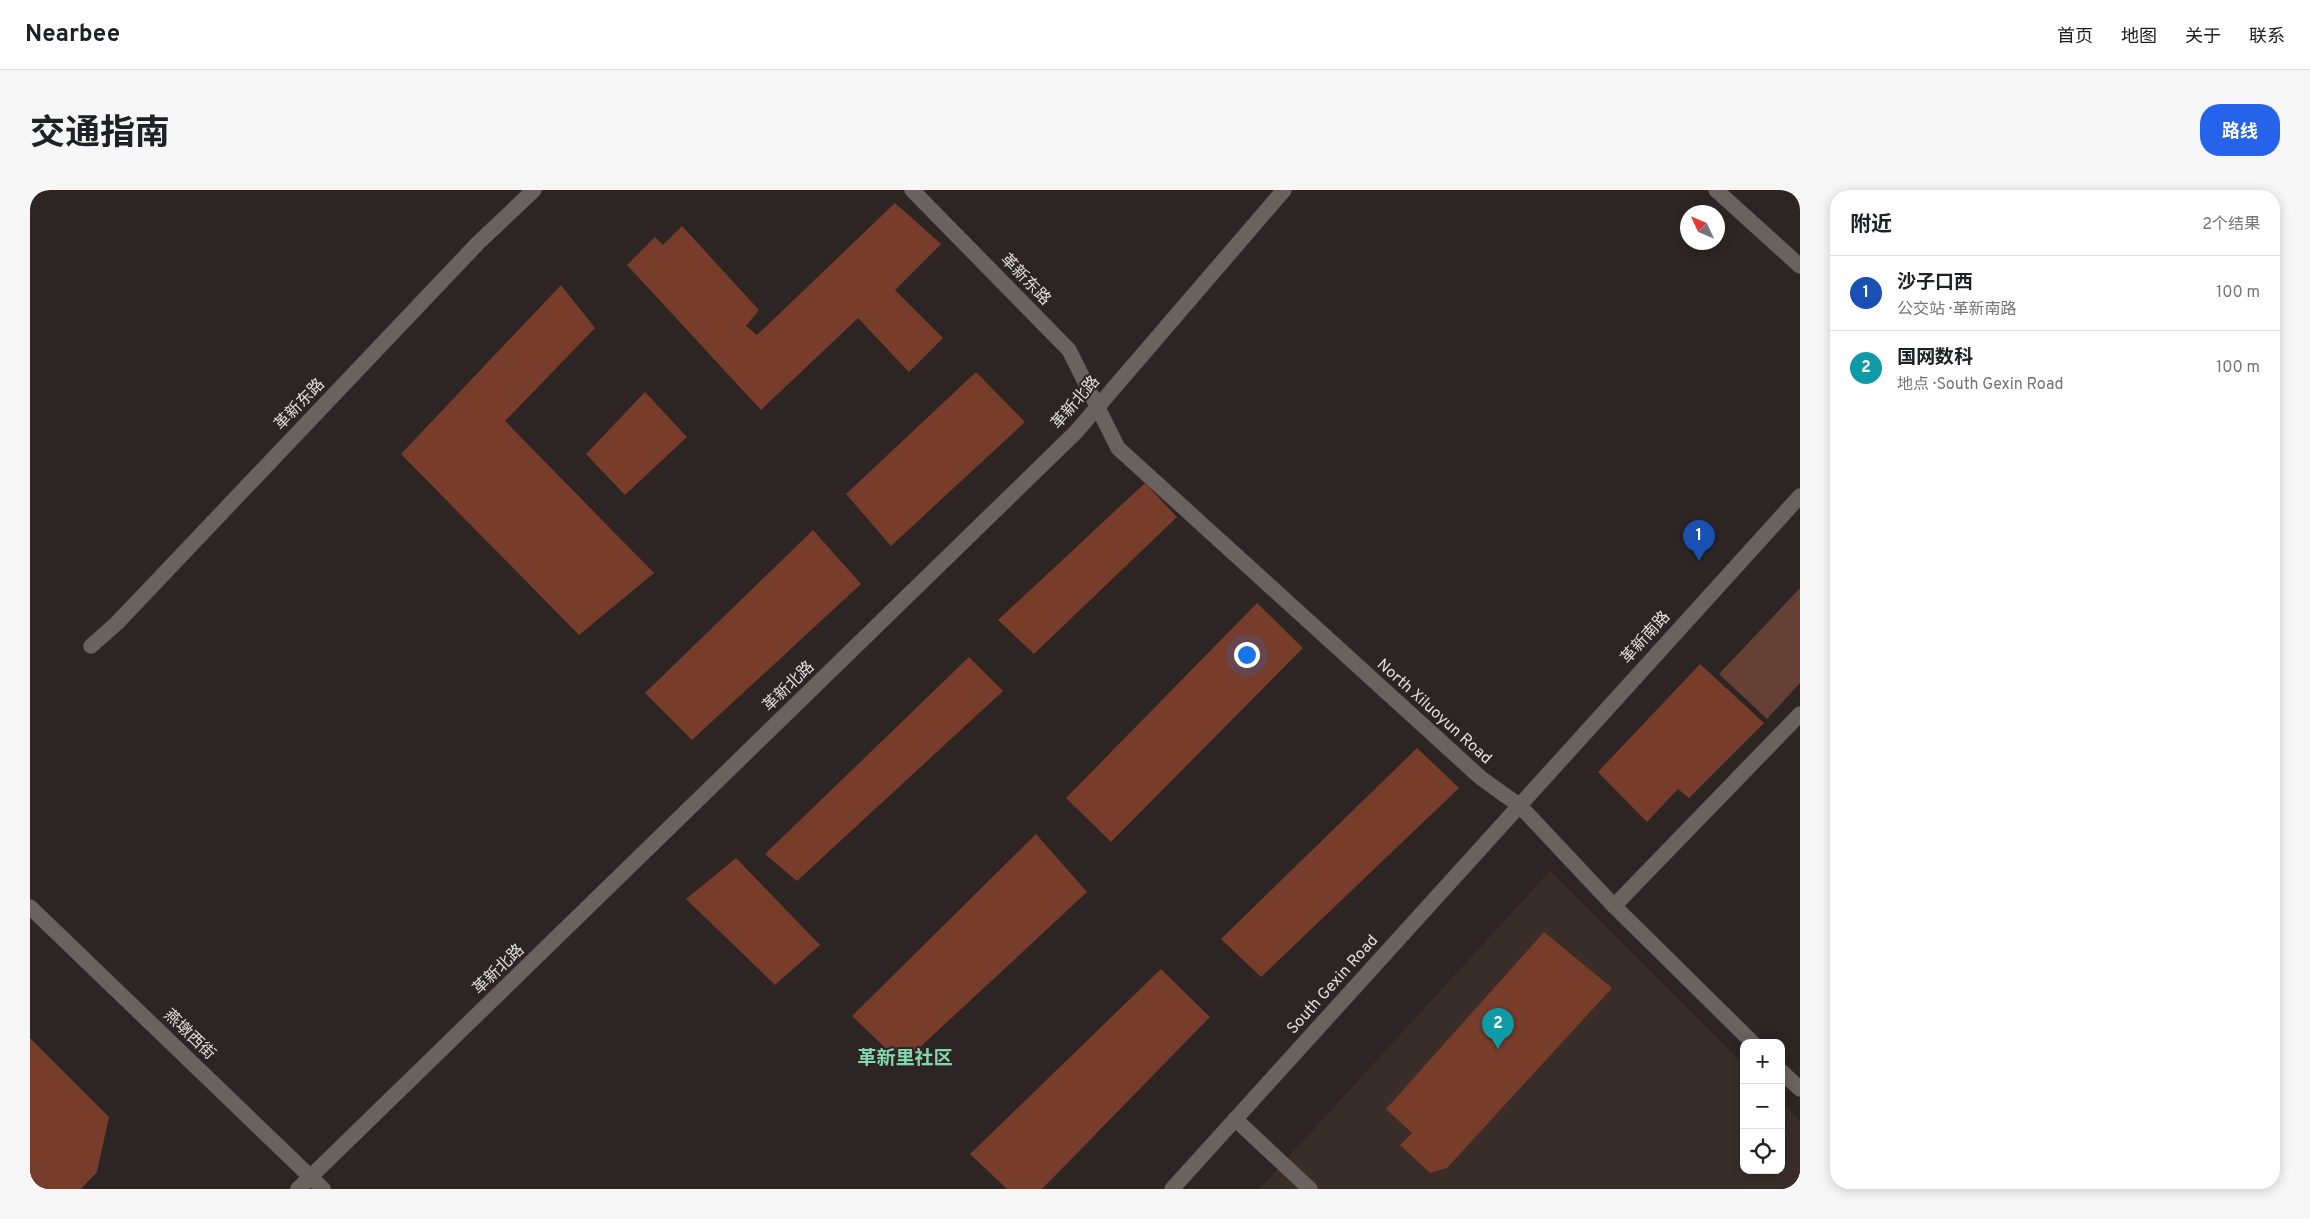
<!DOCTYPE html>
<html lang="zh">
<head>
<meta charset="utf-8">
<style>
	:root { --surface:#fff; --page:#f6f6f6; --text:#202124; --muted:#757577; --line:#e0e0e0; --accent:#2563eb }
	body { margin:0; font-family:Overpass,"Noto Sans SC",sans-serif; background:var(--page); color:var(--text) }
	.controls { position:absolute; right:15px; bottom:15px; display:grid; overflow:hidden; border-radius:10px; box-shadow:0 2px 12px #0003 }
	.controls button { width:45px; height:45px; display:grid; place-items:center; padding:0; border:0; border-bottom:1px solid var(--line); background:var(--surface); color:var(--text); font:25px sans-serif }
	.compass { position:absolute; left:1650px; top:15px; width:45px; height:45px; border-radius:50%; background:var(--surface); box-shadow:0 2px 12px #0003; rotate:314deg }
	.you { position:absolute; left:1216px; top:464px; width:18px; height:18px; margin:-12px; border:4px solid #fff; border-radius:50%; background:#1a73e8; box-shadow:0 0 0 8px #1a73e833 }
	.badge { display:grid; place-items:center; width:32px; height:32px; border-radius:50%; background:var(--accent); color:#fff; font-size:16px; font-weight:700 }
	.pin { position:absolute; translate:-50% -41px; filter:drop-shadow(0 1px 2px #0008) }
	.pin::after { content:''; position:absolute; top:26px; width:18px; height:15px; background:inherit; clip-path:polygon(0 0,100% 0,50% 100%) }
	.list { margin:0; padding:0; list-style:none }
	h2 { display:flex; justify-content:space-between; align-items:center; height:65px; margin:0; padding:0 20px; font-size:21px }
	h2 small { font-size:16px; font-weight:400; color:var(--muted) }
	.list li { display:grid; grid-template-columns:32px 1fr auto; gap:15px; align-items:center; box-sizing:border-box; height:75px; padding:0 20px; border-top:1px solid var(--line) }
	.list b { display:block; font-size:19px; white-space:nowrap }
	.list p { margin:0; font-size:16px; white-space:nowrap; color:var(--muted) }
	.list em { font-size:16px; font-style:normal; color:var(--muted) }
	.icon { flex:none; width:28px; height:28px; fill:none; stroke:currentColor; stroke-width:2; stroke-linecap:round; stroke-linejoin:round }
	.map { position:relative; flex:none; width:1770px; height:999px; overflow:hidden; border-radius:20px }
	header { display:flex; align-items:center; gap:30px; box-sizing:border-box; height:70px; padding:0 25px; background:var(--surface); border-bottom:1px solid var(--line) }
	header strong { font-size:24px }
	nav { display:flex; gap:28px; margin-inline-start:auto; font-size:18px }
	.intro { display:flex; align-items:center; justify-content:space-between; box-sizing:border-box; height:120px; padding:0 30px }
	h1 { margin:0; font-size:35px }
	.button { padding:12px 22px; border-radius:20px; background:var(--accent); color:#fff; font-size:18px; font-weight:700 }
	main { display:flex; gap:30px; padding:0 30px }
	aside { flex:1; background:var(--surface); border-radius:20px; box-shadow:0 2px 12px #0003 }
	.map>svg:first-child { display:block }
	.built { fill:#392d29 }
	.green { fill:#664034 }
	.building { fill:#773c2a }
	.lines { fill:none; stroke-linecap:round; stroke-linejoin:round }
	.street-casing { stroke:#45403e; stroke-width:16 }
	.secondary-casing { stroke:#45403e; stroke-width:16 }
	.highway-casing { stroke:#45403e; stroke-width:16 }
	.street { stroke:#6a625f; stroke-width:15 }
	.secondary { stroke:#6a625f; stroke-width:15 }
	.highway { stroke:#379d73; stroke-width:15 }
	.labels { text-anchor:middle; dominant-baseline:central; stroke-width:4; stroke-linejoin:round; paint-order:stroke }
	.street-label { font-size:16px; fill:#e1dddb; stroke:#2c2523 }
	.quarter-label { font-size:19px; font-weight:bold; fill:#84d7b0; stroke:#2c2523 }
</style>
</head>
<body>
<header>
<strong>Nearbee</strong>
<nav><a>首页</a><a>地图</a><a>关于</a><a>联系</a></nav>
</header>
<div class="intro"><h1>交通指南</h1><a class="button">路线</a></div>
<main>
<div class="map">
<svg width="1770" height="999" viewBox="0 0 1770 999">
	<rect width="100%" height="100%" fill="#2c2523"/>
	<polygon class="built" points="1520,681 1714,875 1714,980 1751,980 1751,912 1770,931 1770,999 1229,999"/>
	<polygon class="green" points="1770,398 1770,493 1737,529 1689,484"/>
	<g class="building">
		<polygon points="865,13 911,54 865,100 913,148 879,182 828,128 731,220 597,75 625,47 633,55 652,36 729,120 716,136 727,145"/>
		<polygon points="531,95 565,138 475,231 624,383 549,445 371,264"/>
		<polygon points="946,182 995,232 861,356 816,304"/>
		<polygon points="615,202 657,247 595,305 556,264"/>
		<polygon points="1115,293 1147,327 1004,464 968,430"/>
		<polygon points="783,340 831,394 662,550 615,503"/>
		<polygon points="1227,413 1273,458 1081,652 1036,608"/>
		<polygon points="939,467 973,501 767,691 735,664"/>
		<polygon points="1670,474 1734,533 1659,608 1648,599 1617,632 1568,582"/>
		<polygon points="1387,558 1429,598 1231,787 1191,749"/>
		<polygon points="1006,644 1057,702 872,874 822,826"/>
		<polygon points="706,668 790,755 745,795 656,709"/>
		<polygon points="1514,742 1582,798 1417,978 1400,983 1370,955 1382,943 1356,919"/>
		<polygon points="1131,779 1180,827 1012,999 977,999 940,964"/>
		<polygon points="0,848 79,927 67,982 51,999 0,999"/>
	</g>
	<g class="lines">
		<g class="street-casing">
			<g id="street">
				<polyline points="882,0 1039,160 1088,258 1451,588 1490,616 1584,716 1723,853"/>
				<polyline points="61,456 87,433 448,53 504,0"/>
				<polyline points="1584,716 1770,524"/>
				<polyline points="1751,881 1770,899"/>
				<polyline points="1205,929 1280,999"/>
				<polyline points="268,999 1046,242 1254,0"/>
			</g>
		</g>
		<g class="secondary-casing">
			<g id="secondary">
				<polyline points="1686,0 1770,76"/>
				<polyline points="0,717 293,999"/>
				<polyline points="1142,999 1770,306"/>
			</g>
		</g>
		<g class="highway-casing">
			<polyline id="highway" points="1769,0 1770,1"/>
		</g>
		<use href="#street" class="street"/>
		<use href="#secondary" class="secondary"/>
		<use href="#highway" class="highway"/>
	</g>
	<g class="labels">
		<g class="street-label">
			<text transform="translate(995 90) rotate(46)">革新东路</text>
			<text transform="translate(1046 213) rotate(-49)">革新北路</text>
			<text transform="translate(270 215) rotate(-46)">革新东路</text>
			<text transform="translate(1616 448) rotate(-48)">革新南路</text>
			<text transform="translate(759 497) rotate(-44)">革新北路</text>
			<text transform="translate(1404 522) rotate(42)">North Xiluoyun Road</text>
			<text transform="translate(469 780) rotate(-44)">革新北路</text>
			<text transform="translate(1303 795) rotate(-48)">South Gexin Road</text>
			<text transform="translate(159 845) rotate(44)">燕墩西街</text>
		</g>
		<g class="quarter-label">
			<text x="875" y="869">革新里社区</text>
		</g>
	</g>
</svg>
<div class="controls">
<button>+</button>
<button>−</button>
<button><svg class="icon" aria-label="locate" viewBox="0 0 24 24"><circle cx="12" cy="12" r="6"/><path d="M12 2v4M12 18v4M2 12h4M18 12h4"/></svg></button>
</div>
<svg class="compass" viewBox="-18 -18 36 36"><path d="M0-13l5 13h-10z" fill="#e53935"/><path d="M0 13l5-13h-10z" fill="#757577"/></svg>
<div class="you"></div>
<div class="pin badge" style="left:1669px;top:371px;background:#1a4fb4">1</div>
<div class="pin badge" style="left:1468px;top:859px;background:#0f9aa8">2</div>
</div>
<aside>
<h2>附近<small>2个结果</small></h2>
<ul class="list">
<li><span class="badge" style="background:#1a4fb4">1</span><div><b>沙子口西</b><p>公交站 · 革新南路</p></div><em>100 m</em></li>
<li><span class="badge" style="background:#0f9aa8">2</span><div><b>国网数科</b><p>地点 · South Gexin Road</p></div><em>100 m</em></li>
</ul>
</aside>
</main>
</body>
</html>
